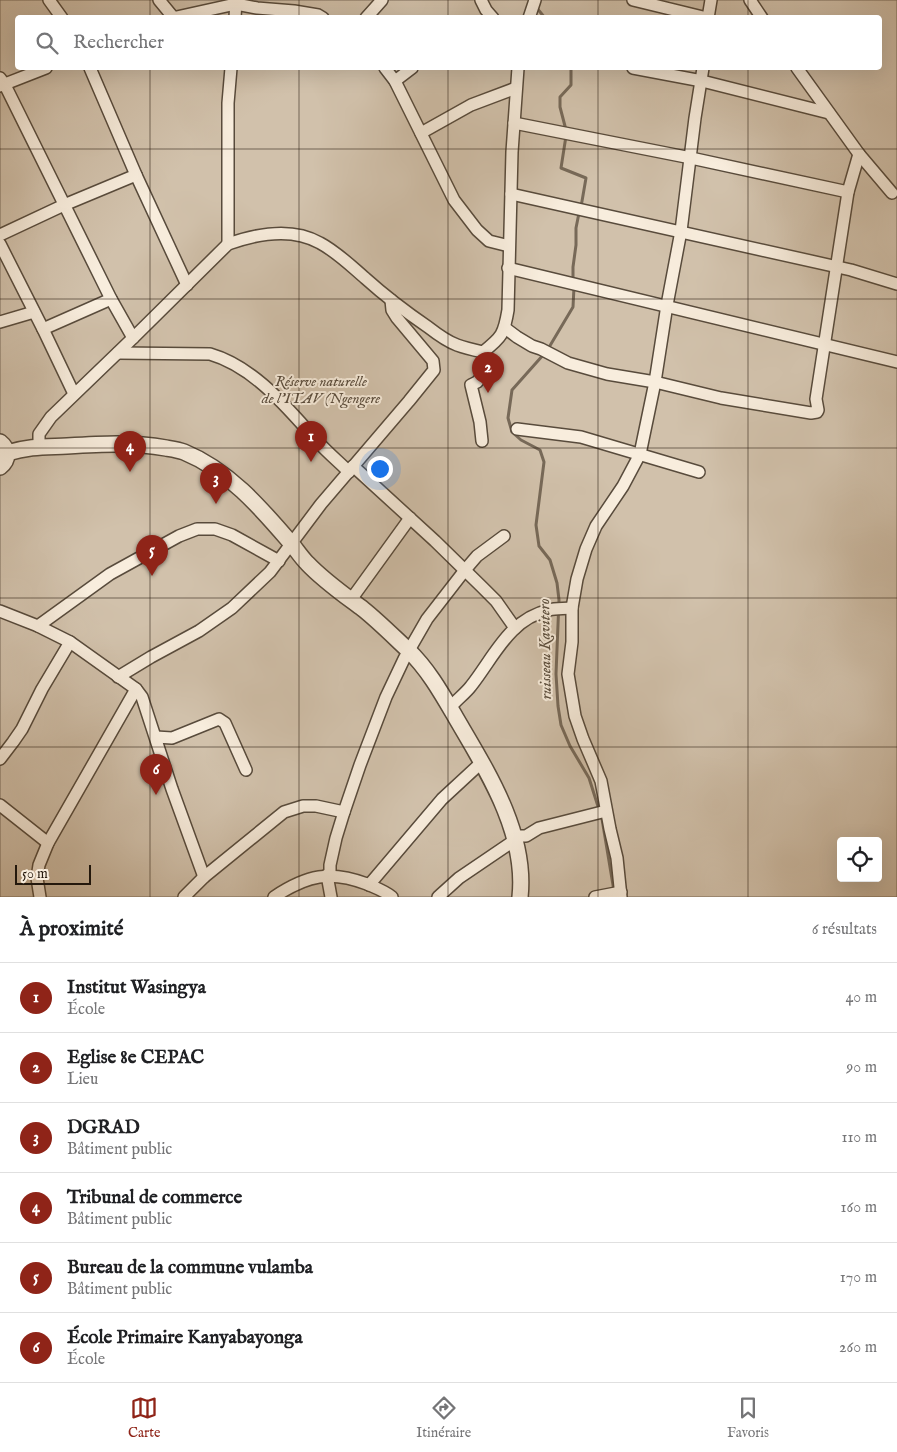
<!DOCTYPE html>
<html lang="fr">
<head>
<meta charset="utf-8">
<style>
	:root { --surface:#fff; --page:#f2f2f2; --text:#202124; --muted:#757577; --line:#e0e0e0; --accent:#8f2418 }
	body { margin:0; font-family:"IM FELL English",serif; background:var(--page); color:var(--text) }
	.controls { position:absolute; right:15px; bottom:15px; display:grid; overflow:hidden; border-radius:5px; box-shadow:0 5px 20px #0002 }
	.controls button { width:45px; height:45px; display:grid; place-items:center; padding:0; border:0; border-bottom:1px solid var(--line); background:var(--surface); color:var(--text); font:25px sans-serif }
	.scale { position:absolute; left:15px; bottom:12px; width:76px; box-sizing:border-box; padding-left:5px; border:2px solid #24180c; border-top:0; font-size:14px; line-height:18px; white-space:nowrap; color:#24180c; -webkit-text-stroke:4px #f8eddd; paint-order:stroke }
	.you { position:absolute; left:379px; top:468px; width:18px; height:18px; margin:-12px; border:4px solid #fff; border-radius:50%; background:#1a73e8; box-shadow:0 0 0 8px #1a73e833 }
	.badge { display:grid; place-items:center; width:32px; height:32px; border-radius:50%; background:var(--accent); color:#fff; font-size:16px; font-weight:700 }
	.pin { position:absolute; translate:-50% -41px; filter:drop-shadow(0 1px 2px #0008) }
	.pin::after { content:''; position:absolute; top:26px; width:18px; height:15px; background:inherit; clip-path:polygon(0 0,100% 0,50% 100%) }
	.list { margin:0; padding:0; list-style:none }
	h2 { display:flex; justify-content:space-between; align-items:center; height:65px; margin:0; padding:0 20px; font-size:21px }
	h2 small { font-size:16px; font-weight:400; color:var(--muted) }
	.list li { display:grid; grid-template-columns:32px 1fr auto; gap:15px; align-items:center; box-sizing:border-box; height:70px; padding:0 20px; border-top:1px solid var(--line) }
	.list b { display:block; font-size:19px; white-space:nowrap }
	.list p { margin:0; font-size:16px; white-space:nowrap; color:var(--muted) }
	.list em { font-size:16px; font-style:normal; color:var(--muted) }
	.icon { flex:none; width:28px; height:28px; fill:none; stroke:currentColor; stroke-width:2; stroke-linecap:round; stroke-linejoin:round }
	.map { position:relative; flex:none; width:897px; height:897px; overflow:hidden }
	.search { position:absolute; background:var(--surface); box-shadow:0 5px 20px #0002; left:15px; right:15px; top:15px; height:55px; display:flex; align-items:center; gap:12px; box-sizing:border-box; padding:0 18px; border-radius:5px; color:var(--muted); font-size:19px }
	.sheet { height:485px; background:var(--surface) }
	nav { display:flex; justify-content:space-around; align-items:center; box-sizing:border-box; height:70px; border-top:1px solid var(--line); background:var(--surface); font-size:14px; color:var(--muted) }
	nav a { display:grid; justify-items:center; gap:2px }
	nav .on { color:var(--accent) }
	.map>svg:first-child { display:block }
	.green { fill:#d1c1ab; stroke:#7a6c5c; fill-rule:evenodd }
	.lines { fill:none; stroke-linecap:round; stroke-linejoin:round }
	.stream { stroke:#776958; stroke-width:3 }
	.minor-casing { stroke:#584b3c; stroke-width:14 }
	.tertiary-casing { stroke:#584b3c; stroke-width:18 }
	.minor { stroke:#f8eddd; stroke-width:11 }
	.tertiary { stroke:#f8eddd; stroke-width:15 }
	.grid { fill:none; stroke:#24180c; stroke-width:1; stroke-opacity:0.55 }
	.labels { text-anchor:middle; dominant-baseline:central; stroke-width:4; stroke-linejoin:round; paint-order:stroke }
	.park-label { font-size:15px; font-style:italic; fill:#584b3c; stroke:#f8eddd }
	.water-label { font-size:16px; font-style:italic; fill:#5b4e3e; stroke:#f8eddd }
</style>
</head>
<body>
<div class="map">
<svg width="897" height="897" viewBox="0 0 897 897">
	<rect width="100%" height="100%" fill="#f5e4cb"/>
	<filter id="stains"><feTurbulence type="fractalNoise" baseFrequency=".004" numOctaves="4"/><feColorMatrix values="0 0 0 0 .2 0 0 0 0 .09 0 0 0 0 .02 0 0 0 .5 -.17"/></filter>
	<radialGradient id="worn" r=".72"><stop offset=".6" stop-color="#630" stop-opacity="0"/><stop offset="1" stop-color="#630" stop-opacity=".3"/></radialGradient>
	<path class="green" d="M 0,0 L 897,0 L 897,897 L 0,897 ZM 18,18 L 880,18 L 880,68 L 18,68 ZM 841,841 L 878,841 L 878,878 L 841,878 Z"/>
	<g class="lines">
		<g class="stream">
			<polyline points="536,7 545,18"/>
			<polyline points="566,130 560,107 560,97 571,85 571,68"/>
			<polyline points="566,136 561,168 586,178 581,207"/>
			<polyline points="573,281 573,267 576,245 576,228 579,213"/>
			<polyline points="548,349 573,307 574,287"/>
			<polyline points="544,354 512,390 508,418 512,432 521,440 540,450 544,462 536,525 539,546 550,560 557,583 559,600 556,674 558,706 561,725 570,746 589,778 602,819 614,891"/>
		</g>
		<g class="minor-casing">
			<g id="minor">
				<polyline points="49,0 62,18"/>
				<polyline points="159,0 173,17"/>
				<polyline points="481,0 486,10 493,18"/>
				<polyline points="633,0 707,18"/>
				<polyline points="750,0 762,18"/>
				<polyline points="172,18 236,4 257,8 294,11 318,15 323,18"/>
				<polyline points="235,18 236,0"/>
				<polyline points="366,18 382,0"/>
				<polyline points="529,18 535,0"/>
				<polyline points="708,18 711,0"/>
				<polyline points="90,68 136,175 187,285"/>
				<polyline points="385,68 395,81 454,200 477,230 489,241 509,246"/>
				<polyline points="633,68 702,81 829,113"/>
				<polyline points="797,68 859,154 892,193"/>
				<polyline points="0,78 5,85 111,299 133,338"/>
				<polyline points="395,81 412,68"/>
				<polyline points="0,86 46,68"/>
				<polyline points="514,123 691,158 848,192"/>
				<polyline points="421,133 471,105 516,88"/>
				<polyline points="511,194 851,270 897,284"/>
				<polyline points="0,235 64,205 136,175"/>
				<polyline points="0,244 43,329 74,394"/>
				<polyline points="228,244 228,103 231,68"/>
				<polyline points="508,268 897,362"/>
				<polyline points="0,322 34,312"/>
				<polyline points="505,328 517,337 532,346 541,349 568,363 607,374 655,382 721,398 811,413 817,412 818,410 816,399 848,192 859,154"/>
				<polyline points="43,329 111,299"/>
				<path d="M 118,353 L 210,354 C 255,367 288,409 318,442 C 328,453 339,462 349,472"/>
				<polyline points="517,429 581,437 699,472"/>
				<polyline points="482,441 480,422 471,385 477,382 486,372 483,352"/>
				<path d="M 39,446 L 39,434 L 51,417 L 133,338 L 228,244 C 256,234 292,227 320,243 C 337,252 351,266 365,278 C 385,296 406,312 428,327 C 437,334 446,341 457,345 C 465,348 474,350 483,352 C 502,337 504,334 508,310 L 512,152 L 518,68"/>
				<polyline points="353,466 435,541 482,587 496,601 515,628"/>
				<polyline points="350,601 410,518"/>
				<polyline points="0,611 38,626 70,642 136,689 142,697 172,789 204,877"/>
				<polyline points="38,626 110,574 179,536 197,529 215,529 232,535 279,561"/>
				<polyline points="118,677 151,657 199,631 232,608 270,572 321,504 409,401 434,370 433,361 428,355 397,318 392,310 391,300"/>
				<path d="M 450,708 C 456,700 465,694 471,686 C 494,657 509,619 549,610 C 556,608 564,609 572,608"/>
				<polyline points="156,737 172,738 219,719 225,723 246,770"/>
				<polyline points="0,759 13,742 22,729 42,689 70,642"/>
				<polyline points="0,805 48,843"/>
				<polyline points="513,836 526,836 539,828 606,811"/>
				<polyline points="327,875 331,897"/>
				<polyline points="330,875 330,865 336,838 344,812 360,765 386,697 404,659 427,619 465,570 477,556 504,536"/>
				<polyline points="369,885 442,799 482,762"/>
				<polyline points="40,897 37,878 39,865 48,843 136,689"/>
				<polyline points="184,897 204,877 284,812 303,806 316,806 344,812"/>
				<path d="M 274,897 C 307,875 330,870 367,884 C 376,888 385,891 392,897"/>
				<polyline points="438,897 459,878 515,840"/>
				<polyline points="595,897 621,892"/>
				<polyline points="621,897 617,858 610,829 601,781 583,739 575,716 568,674 572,642 572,608 577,579 586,549 596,526 623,486 640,454 655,382 667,305 681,231 695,118 703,68"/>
			</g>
		</g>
		<g class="tertiary-casing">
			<g id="tertiary">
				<path d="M 0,442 C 9,449 9,460 0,467"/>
				<path d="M 7,453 C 30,446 45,447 67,446 C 100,444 133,442 166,448 C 172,449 179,450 184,452 C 228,470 260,507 290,542 C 296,549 301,557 307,563 C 324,581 343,594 363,609 C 378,621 393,636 408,650 C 428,669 442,694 456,718 C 487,771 527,833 520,897"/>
			</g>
		</g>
		<use href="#minor" class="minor"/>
		<use href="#tertiary" class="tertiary"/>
	</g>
	<path class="grid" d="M 150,0 L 150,18M 299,0 L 299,18M 448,0 L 448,18M 598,0 L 598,18M 748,0 L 748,18M 150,68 L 150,897M 299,68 L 299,897M 448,68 L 448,897M 598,68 L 598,897M 748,68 L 748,897M 0,149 L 897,149M 0,299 L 897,299M 0,448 L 897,448M 0,598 L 897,598M 0,747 L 897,747"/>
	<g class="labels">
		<g class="park-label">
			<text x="321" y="381">Réserve naturelle<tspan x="321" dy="17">de l'ITAV (Ngengere</tspan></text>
		</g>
		<g class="water-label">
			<text transform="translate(546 649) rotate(-91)">ruisseau Kavitero</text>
		</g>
	</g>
	<rect width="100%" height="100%" filter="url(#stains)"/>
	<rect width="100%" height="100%" fill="url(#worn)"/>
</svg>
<div class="controls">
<button><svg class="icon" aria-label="locate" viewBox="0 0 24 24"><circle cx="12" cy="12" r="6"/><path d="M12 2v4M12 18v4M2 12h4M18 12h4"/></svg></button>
</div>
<div class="scale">50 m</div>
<div class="you"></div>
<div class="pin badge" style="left:311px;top:462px">1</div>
<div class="pin badge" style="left:488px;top:393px">2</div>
<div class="pin badge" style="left:216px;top:504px">3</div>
<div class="pin badge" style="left:130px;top:472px">4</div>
<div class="pin badge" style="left:152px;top:576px">5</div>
<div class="pin badge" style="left:156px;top:795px">6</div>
<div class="search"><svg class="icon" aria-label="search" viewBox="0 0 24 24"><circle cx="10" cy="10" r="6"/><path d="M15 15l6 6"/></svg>Rechercher</div>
</div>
<section class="sheet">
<h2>À proximité<small>6 résultats</small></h2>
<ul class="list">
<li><span class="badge">1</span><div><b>Institut Wasingya</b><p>École</p></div><em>40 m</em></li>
<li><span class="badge">2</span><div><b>Eglise 8e CEPAC</b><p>Lieu</p></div><em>90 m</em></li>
<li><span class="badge">3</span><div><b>DGRAD</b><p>Bâtiment public</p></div><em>110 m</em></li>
<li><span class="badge">4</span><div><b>Tribunal de commerce</b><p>Bâtiment public</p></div><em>160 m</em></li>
<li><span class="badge">5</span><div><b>Bureau de la commune vulamba</b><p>Bâtiment public</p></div><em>170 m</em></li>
<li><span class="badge">6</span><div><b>École Primaire Kanyabayonga</b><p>École</p></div><em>260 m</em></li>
</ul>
</section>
<nav>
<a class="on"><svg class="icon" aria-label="map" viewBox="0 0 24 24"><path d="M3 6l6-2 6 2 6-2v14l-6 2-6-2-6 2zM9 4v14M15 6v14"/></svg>Carte</a>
<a><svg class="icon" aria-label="directions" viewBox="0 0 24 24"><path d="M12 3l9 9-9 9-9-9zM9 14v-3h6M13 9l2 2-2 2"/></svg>Itinéraire</a>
<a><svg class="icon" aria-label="saved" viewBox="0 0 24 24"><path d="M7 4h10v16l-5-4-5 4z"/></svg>Favoris</a>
</nav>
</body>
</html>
